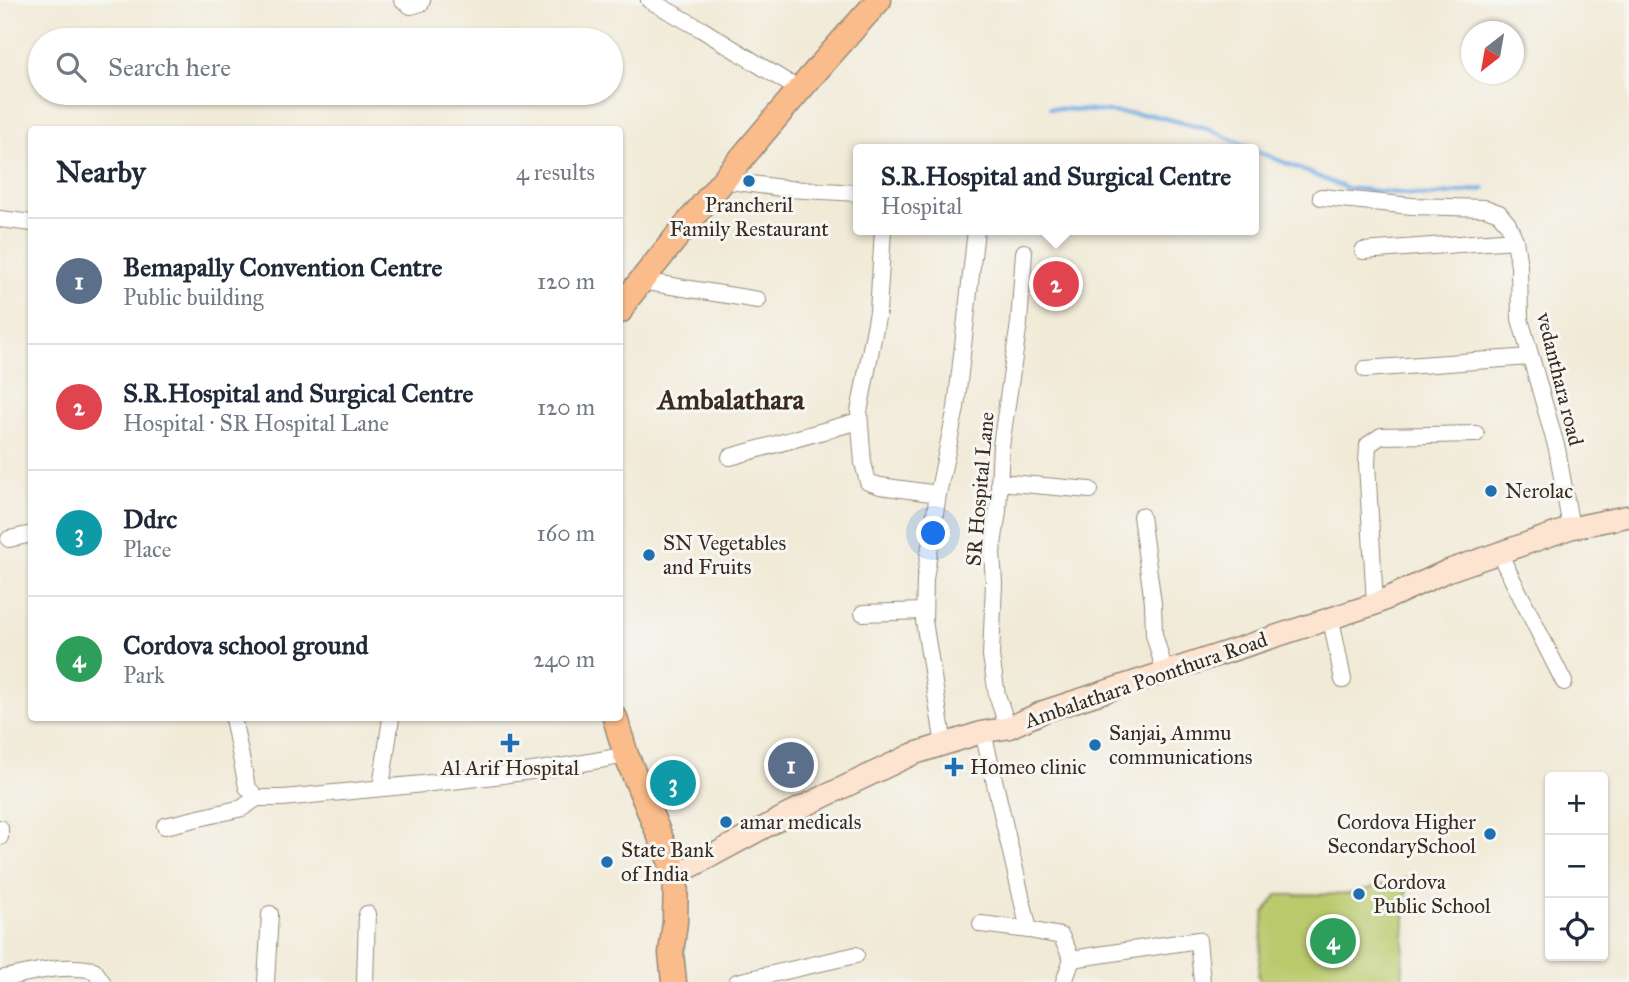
<!DOCTYPE html>
<html lang="en">
<head>
<meta charset="utf-8">
<style>
	:root { --surface:#fff; --page:#f6f6f7; --text:#1f2937; --muted:#747a83; --line:#e0e1e3; --accent:#7c3aed }
	body { margin:0; font-family:"IM FELL Great Primer",serif; background:var(--page); color:var(--text) }
	.controls { position:absolute; right:21px; bottom:21px; display:grid; overflow:hidden; border-radius:7px; box-shadow:0 2px 5px #0004 }
	.controls button { width:63px; height:63px; display:grid; place-items:center; padding:0; border:0; border-bottom:2px solid var(--line); background:var(--surface); color:var(--text); font:35px sans-serif }
	.compass { position:absolute; left:1461px; top:21px; width:63px; height:63px; border-radius:50%; background:var(--surface); box-shadow:0 2px 5px #0004; rotate:211deg }
	.you { position:absolute; left:934px; top:534px; width:24px; height:24px; margin:-18px; border:5px solid #fff; border-radius:50%; background:#1a73e8; box-shadow:0 0 0 10px #1a73e833 }
	.badge { display:grid; place-items:center; width:46px; height:46px; border-radius:50%; background:var(--accent); color:#fff; font-size:23px; font-weight:700 }
	.pin { position:absolute; translate:-50% -50%; border:4px solid #fff; box-shadow:0 2px 7px #0006 }
	.popup { position:absolute; left:853px; top:144px; width:406px; height:91px; box-sizing:border-box; display:grid; place-content:center; border-radius:7px; background:var(--surface); filter:drop-shadow(0 2px 5px #0005); font-size:23px; white-space:nowrap; color:var(--muted) }
	.popup b { font-size:26px; color:var(--text) }
	.popup::after { content:''; position:absolute; left:50%; top:100%; margin-left:-14px; border:14px solid transparent; border-top-color:var(--surface) }
	.list { margin:0; padding:0; list-style:none }
	h2 { display:flex; justify-content:space-between; align-items:center; height:91px; margin:0; padding:0 28px; font-size:30px }
	h2 small { font-size:23px; font-weight:400; color:var(--muted) }
	.list li { display:grid; grid-template-columns:46px 1fr auto; gap:21px; align-items:center; box-sizing:border-box; height:126px; padding:0 28px; border-top:2px solid var(--line) }
	.list b { display:block; font-size:26px; white-space:nowrap }
	.list p { margin:0; font-size:23px; white-space:nowrap; color:var(--muted) }
	.list em { font-size:23px; font-style:normal; color:var(--muted) }
	.icon { flex:none; width:38px; height:38px; fill:none; stroke:currentColor; stroke-width:2; stroke-linecap:round; stroke-linejoin:round }
	.map { position:relative; flex:none; width:1629px; height:982px; overflow:hidden }
	.search { position:absolute; background:var(--surface); box-shadow:0 2px 5px #0004; left:28px; top:28px; width:595px; height:77px; display:flex; align-items:center; gap:18px; box-sizing:border-box; padding:0 24px; border-radius:38px; color:var(--muted); font-size:26px }
	.panel { position:absolute; background:var(--surface); box-shadow:0 2px 5px #0004; left:28px; top:126px; width:595px; height:595px; border-radius:7px }
	.map>svg:first-child { display:block }
	.green { fill:#b9c96c; stroke:#7a7a45; stroke-width:2 }
	.lines { fill:none; stroke-linecap:round; stroke-linejoin:round }
	.stream { stroke:#73ace3; stroke-width:4.5 }
	.street-casing { stroke:#968a7a; stroke-width:18 }
	.secondary-casing { stroke:#968a7a; stroke-width:24 }
	.primary-casing { stroke:#968a7a; stroke-width:27 }
	.street { stroke:#fff; stroke-width:16 }
	.secondary { stroke:#fde4d0; stroke-width:21 }
	.primary { stroke:#f9bc8a; stroke-width:24 }
	.poi-dot { fill:#1f6fb2; stroke:#f6f6f2; stroke-width:2.5 }
	.labels { text-anchor:middle; dominant-baseline:central; stroke-width:6; stroke-linejoin:round; paint-order:stroke }
	.poi-label { font-size:21px; fill:#3b2a1e; stroke:#f6f6f2; text-anchor:start }
	.street-label { font-size:21px; fill:#3b2a1e; stroke:#f6f6f2 }
	.district-label { font-size:28px; font-weight:bold; fill:#3b2a1e; stroke:#f6f6f2 }
</style>
</head>
<body>
<div class="map">
<svg width="1629" height="982" viewBox="0 0 1629 982">
	<rect width="100%" height="100%" fill="#f6f6f2"/>
	<filter id="ink" filterUnits="userSpaceOnUse"><feTurbulence type="fractalNoise" baseFrequency=".0143" numOctaves="2"/><feDisplacementMap in="SourceGraphic" scale="14" xChannelSelector="R" yChannelSelector="G"/><feConvolveMatrix kernelMatrix="1 2 1 2 8 2 1 2 1" color-interpolation-filters="sRGB"/></filter>
	<filter id="wash" filterUnits="userSpaceOnUse"><feTurbulence type="fractalNoise" baseFrequency=".00686" numOctaves="4" result="noise"/><feDisplacementMap in="SourceGraphic" scale="28" xChannelSelector="R" yChannelSelector="G"/><feGaussianBlur stdDeviation="1.57" result="paint"/><feColorMatrix in="noise" values="0 0 0 0 0 0 0 0 0 0 0 0 0 0 0 0 0 1.4 0 .05"/><feComposite in="paint" operator="in"/></filter>
	<g filter="url(#wash)">
		<rect width="100%" height="100%" fill="#f1ead7"/>
		<polygon class="green" points="1407,878 1402,982 1262,982 1258,977 1264,913 1277,895 1348,894"/>
		<g class="lines">
			<g class="stream">
				<polyline points="1050,108 1151,115 1209,129 1252,149"/>
				<polyline points="1254,150 1346,188 1428,196 1484,189"/>
			</g>
		</g>
	</g>
	<g filter="url(#ink)">
		<g class="lines">
			<g class="street-casing">
				<g id="street">
					<polyline points="402,0 411,6 421,3 422,0"/>
					<polyline points="649,0 701,29 798,89"/>
					<polyline points="722,180 789,189 858,193"/>
					<polyline points="1321,197 1412,206 1485,208 1499,213 1508,224 1515,240 1519,266 1520,319 1557,449 1571,528"/>
					<polyline points="0,219 32,223"/>
					<polyline points="883,230 878,312 859,412 863,463 868,482 880,486 938,494 925,579 924,621 944,745"/>
					<polyline points="1363,251 1515,240"/>
					<polyline points="641,281 758,300"/>
					<polyline points="1365,369 1530,357"/>
					<polyline points="730,457 859,421"/>
					<polyline points="999,482 1090,490"/>
					<polyline points="938,494 956,408 976,230"/>
					<polyline points="1141,516 1153,603 1154,634 1165,673"/>
					<polyline points="9,539 32,534"/>
					<polyline points="1499,553 1564,682"/>
					<polyline points="1375,604 1367,464 1368,445 1381,436 1476,434"/>
					<polyline points="863,613 924,611"/>
					<polyline points="1331,619 1343,680"/>
					<path d="M 233,718 L 247,787 L 257,798 L 283,798 C 397,786 513,778 626,755"/>
					<polyline points="1008,728 997,695 991,656 994,583 992,552 998,511 1001,446 1019,323 1024,252"/>
					<polyline points="381,787 391,718"/>
					<polyline points="165,826 242,808 257,798"/>
					<polyline points="0,828 0,837"/>
					<polyline points="981,924 1029,930 983,732"/>
					<polyline points="1029,930 1061,936 1072,959 1064,982"/>
					<polyline points="1072,959 1198,940 1202,982"/>
					<path d="M 0,979 C 32,973 62,963 94,970 L 102,982"/>
					<polyline points="266,982 270,914"/>
					<polyline points="365,982 367,914"/>
					<polyline points="737,982 856,955"/>
				</g>
			</g>
			<g class="secondary-casing">
				<polyline id="secondary" points="676,875 800,808 913,754 983,732 1008,728 1045,711 1375,604 1447,571 1571,528 1629,516"/>
			</g>
			<g class="primary-casing">
				<g id="primary">
					<path d="M 620,311 L 626,300 C 708,197 791,97 879,0"/>
					<polyline points="615,718 626,755 676,875 675,922 671,953 674,982"/>
				</g>
			</g>
			<use href="#street" class="street"/>
			<use href="#secondary" class="secondary"/>
			<use href="#primary" class="primary"/>
		</g>
	</g>
	<g class="poi-dot">
		<circle cx="749" cy="181" r="7"/>
		<circle cx="1491" cy="491" r="7"/>
		<circle cx="649" cy="555" r="7"/>
		<path d="M506.5 732.5h7v7h7v7h-7v7h-7v-7h-7v-7h7z"/>
		<circle cx="1095" cy="745" r="7"/>
		<path d="M950.5 756.5h7v7h7v7h-7v7h-7v-7h-7v-7h7z"/>
		<circle cx="726" cy="822" r="7"/>
		<circle cx="1490" cy="834" r="7"/>
		<circle cx="607" cy="862" r="7"/>
		<circle cx="1359" cy="894" r="7"/>
	</g>
	<g class="labels">
		<g class="poi-label">
			<text x="749" y="205" text-anchor="middle">Prancheril<tspan x="749" dy="24">Family Restaurant</tspan></text>
			<text x="1505" y="491">Nerolac</text>
			<text x="663" y="543">SN Vegetables<tspan x="663" dy="24">and Fruits</tspan></text>
			<text x="1109" y="733">Sanjai, Ammu<tspan x="1109" dy="24">communications</tspan></text>
			<text x="970" y="767">Homeo clinic</text>
			<text x="510" y="768" text-anchor="middle">Al Arif Hospital</text>
			<text x="740" y="822">amar medicals</text>
			<text x="1476" y="822" text-anchor="end">Cordova Higher<tspan x="1476" dy="24">SecondarySchool</tspan></text>
			<text x="621" y="850">State Bank<tspan x="621" dy="24">of India</tspan></text>
			<text x="1373" y="882">Cordova<tspan x="1373" dy="24">Public School</tspan></text>
		</g>
		<g class="street-label">
			<text transform="translate(1560 379) rotate(76)">vedanthara road</text>
			<text transform="translate(980 489) rotate(-85)">SR Hospital Lane</text>
			<text transform="translate(1146 680) rotate(-19)">Ambalathara Poonthura Road</text>
		</g>
		<g class="district-label">
			<text x="731" y="399">Ambalathara</text>
		</g>
	</g>
</svg>
<div class="controls">
<button>+</button>
<button>−</button>
<button><svg class="icon" aria-label="locate" viewBox="0 0 24 24"><circle cx="12" cy="12" r="6"/><path d="M12 2v4M12 18v4M2 12h4M18 12h4"/></svg></button>
</div>
<svg class="compass" viewBox="-18 -18 36 36"><path d="M0-13l5 13h-10z" fill="#e53935"/><path d="M0 13l5-13h-10z" fill="#747a83"/></svg>
<div class="you"></div>
<div class="pin badge" style="left:791px;top:765px;background:#5c6f8a">1</div>
<div class="pin badge" style="left:1056px;top:284px;background:#e0444e">2</div>
<div class="popup"><b>S.R.Hospital and Surgical Centre</b>Hospital</div>
<div class="pin badge" style="left:673px;top:783px;background:#0f9aa8">3</div>
<div class="pin badge" style="left:1333px;top:941px;background:#2e9e5b">4</div>
<div class="search"><svg class="icon" aria-label="search" viewBox="0 0 24 24"><circle cx="10" cy="10" r="6"/><path d="M15 15l6 6"/></svg>Search here</div>
<section class="panel">
<h2>Nearby<small>4 results</small></h2>
<ul class="list">
<li><span class="badge" style="background:#5c6f8a">1</span><div><b>Bemapally Convention Centre</b><p>Public building</p></div><em>120 m</em></li>
<li><span class="badge" style="background:#e0444e">2</span><div><b>S.R.Hospital and Surgical Centre</b><p>Hospital · SR Hospital Lane</p></div><em>120 m</em></li>
<li><span class="badge" style="background:#0f9aa8">3</span><div><b>Ddrc</b><p>Place</p></div><em>160 m</em></li>
<li><span class="badge" style="background:#2e9e5b">4</span><div><b>Cordova school ground</b><p>Park</p></div><em>240 m</em></li>
</ul>
</section>
</div>
</body>
</html>
